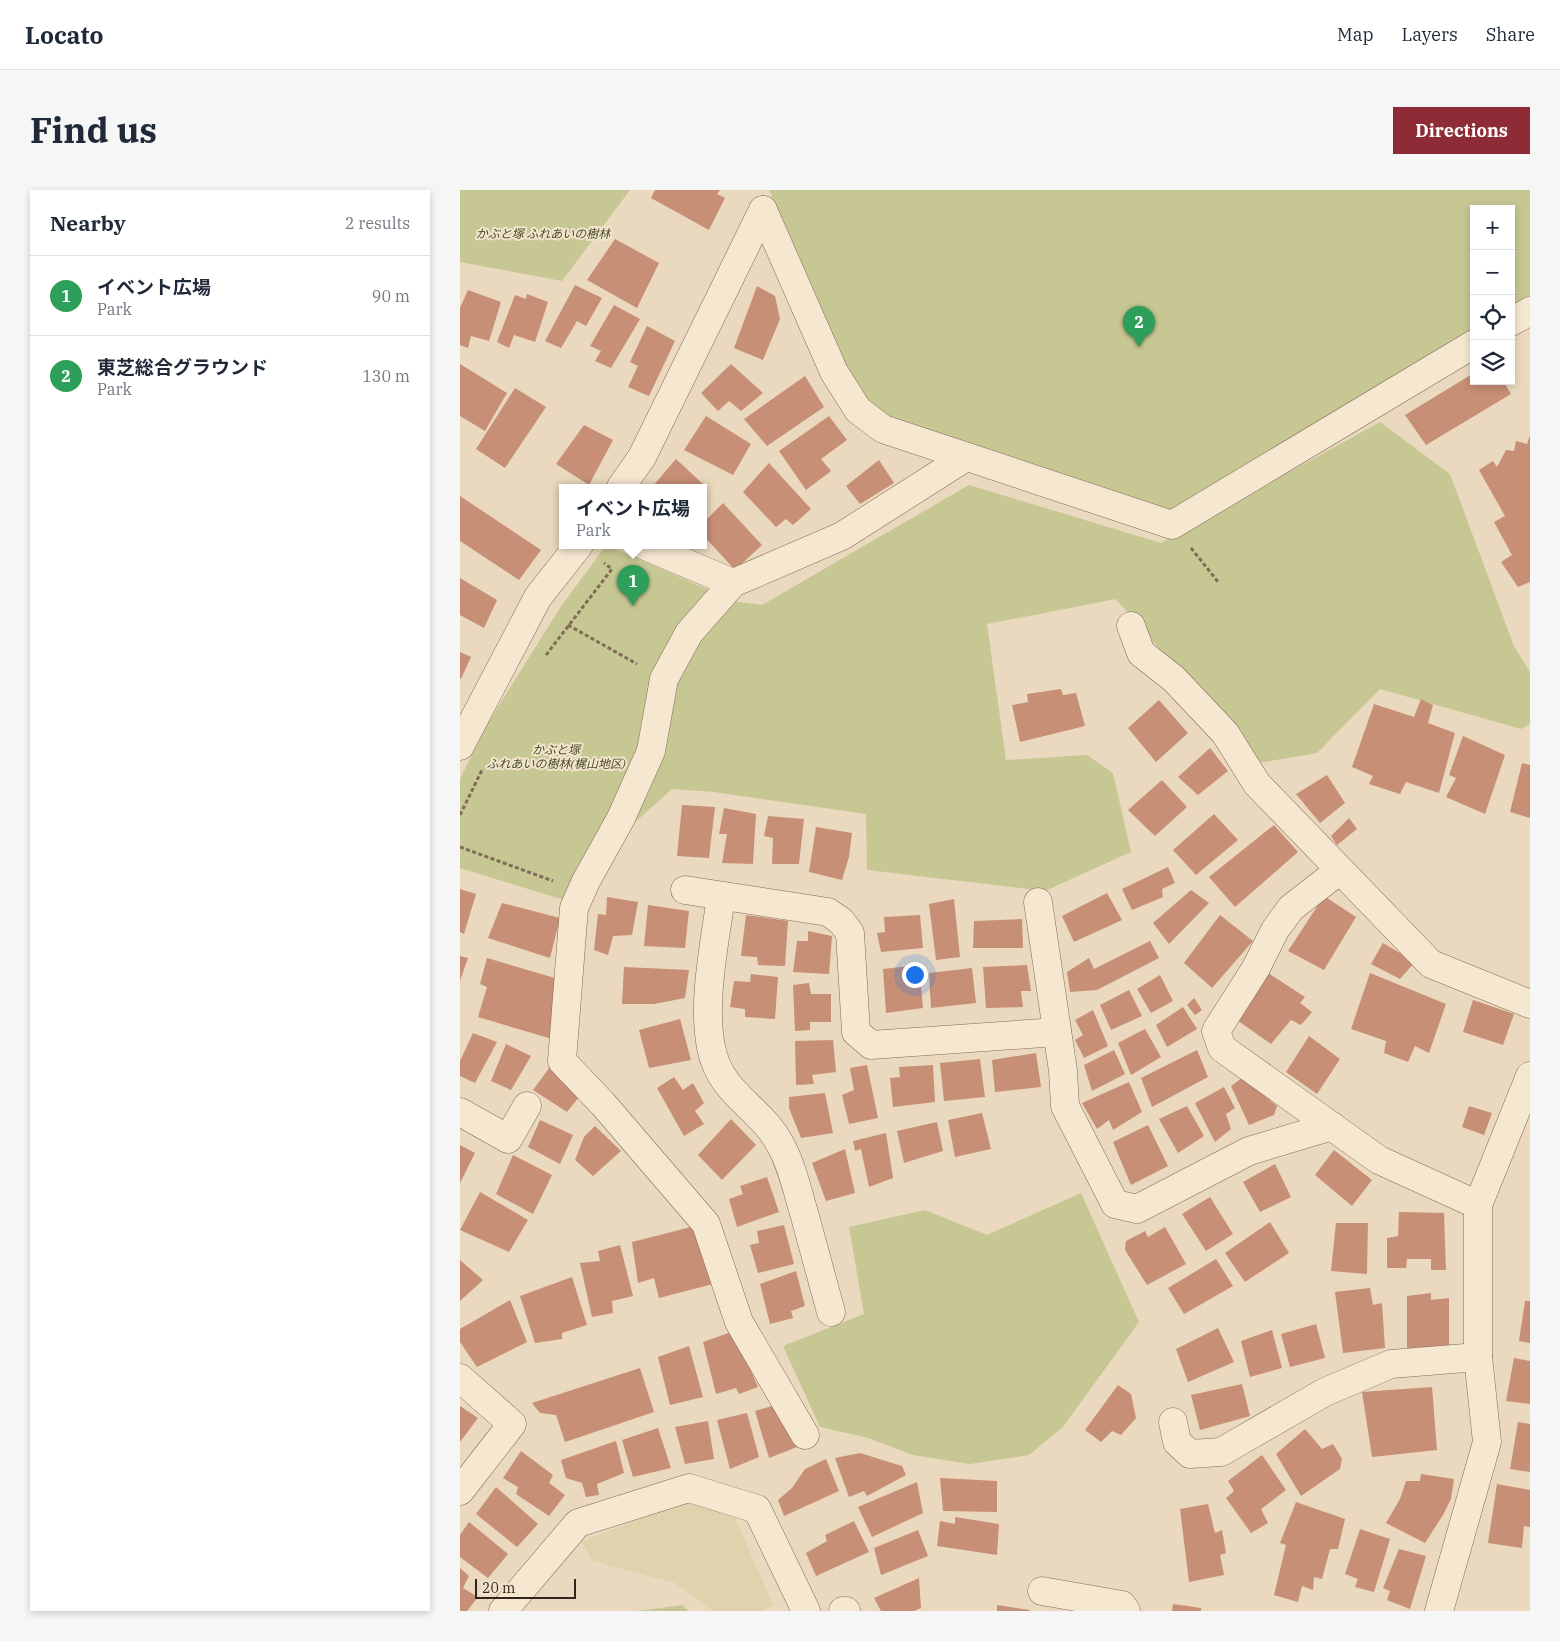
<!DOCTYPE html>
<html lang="en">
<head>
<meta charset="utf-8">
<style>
	:root { --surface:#fff; --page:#f6f6f7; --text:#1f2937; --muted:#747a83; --line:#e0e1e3; --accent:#8d2c37 }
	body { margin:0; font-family:"IBM Plex Serif","Noto Sans JP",serif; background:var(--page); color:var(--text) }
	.controls { position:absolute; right:15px; top:15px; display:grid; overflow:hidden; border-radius:0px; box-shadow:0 2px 8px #0003 }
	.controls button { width:45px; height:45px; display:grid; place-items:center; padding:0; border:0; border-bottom:1px solid var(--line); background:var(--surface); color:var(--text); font:25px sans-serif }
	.scale { position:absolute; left:15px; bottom:12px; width:101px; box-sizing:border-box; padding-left:5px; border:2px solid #32241c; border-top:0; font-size:14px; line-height:18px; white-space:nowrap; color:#32241c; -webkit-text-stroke:4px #f2e4cd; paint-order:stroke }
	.you { position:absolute; left:454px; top:784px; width:18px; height:18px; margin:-12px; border:4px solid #fff; border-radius:50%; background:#1a73e8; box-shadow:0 0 0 8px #1a73e833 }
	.badge { display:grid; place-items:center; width:32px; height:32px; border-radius:50%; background:var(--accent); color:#fff; font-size:16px; font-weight:700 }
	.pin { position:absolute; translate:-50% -41px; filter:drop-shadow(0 1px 2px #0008) }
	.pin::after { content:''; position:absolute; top:26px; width:18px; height:15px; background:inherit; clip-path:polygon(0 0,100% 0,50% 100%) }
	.popup { position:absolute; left:99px; top:294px; width:148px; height:65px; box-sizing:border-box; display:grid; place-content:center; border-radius:0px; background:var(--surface); filter:drop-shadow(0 1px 4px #0005); font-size:16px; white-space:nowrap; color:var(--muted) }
	.popup b { font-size:19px; color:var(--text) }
	.popup::after { content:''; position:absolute; left:50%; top:100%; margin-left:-10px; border:10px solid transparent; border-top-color:var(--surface) }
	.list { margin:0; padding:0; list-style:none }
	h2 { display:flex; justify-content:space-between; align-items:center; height:65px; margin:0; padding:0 20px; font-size:21px }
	h2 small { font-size:16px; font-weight:400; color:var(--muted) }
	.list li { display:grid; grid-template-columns:32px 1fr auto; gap:15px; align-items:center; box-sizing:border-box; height:80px; padding:0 20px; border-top:1px solid var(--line) }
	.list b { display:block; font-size:19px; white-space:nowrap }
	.list p { margin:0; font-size:16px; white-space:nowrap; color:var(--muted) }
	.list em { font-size:16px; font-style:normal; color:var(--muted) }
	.icon { flex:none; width:28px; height:28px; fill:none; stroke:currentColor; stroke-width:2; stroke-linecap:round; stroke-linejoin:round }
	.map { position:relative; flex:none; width:1070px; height:1421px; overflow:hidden; border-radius:0px }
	header { display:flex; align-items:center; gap:30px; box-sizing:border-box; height:70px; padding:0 25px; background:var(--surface); border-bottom:1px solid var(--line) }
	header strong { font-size:24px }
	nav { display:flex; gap:28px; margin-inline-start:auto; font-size:18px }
	.intro { display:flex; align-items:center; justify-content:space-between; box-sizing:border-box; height:120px; padding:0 30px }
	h1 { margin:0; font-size:35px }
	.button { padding:12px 22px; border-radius:0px; background:var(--accent); color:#fff; font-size:18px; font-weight:700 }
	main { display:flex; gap:30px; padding:0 30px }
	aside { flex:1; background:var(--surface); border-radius:0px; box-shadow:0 2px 8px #0003 }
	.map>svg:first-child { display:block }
	.farmland { fill:#e0d2ac }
	.green { fill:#c7c793 }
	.building { fill:#c78f76 }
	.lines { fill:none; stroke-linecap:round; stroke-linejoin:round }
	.minor-casing { stroke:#826a58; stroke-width:29 }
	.path { stroke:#826a58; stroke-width:3; stroke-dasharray:4 2.5; stroke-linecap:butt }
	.minor { stroke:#f6e7d1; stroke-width:28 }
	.labels { text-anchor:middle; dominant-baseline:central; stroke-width:4; stroke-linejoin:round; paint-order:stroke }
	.park-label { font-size:12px; font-style:italic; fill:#474d24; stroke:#f2e4cd }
</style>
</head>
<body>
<header>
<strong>Locato</strong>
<nav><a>Map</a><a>Layers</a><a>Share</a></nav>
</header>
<div class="intro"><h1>Find us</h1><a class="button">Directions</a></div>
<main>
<aside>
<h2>Nearby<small>2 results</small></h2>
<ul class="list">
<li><span class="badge" style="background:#2e9e5b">1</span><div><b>イベント広場</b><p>Park</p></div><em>90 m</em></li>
<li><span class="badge" style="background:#2e9e5b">2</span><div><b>東芝総合グラウンド</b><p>Park</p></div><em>130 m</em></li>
</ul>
</aside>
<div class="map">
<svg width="1070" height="1421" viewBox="0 0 1070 1421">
	<rect width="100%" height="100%" fill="#ead9be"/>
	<polygon class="farmland" points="231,1308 272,1321 313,1415 303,1421 254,1421 215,1393 133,1371 121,1352"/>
	<g class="green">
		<polygon points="0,0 170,0 102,91 0,72"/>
		<polygon points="309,0 1070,0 1070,105 1051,116 1051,19 1014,19 1014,139 705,325 417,225 392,194"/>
		<polygon points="920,232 990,284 1054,456 1070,482 1070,534 1061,539 920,499 857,563 799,573 656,409 527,434 546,570 627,565 653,583 671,662 585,701 407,680 406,624 254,602 212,599 114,687 104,710 0,678 0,589 28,533 100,418 146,355 254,402 249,408 302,415 509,295 701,353"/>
		<polygon points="621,1003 679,1132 603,1237 569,1265 510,1274 453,1265 408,1248 360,1237 323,1156 404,1124 389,1037 465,1020 527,1045"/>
		<polygon points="223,1415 228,1421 178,1421"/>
	</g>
	<g class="building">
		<polygon points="195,0 260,0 257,4 265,8 249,40 191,8"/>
		<polygon points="155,49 199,73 177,118 127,90"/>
		<polygon points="115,95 142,108 126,136 117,131 101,158 85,151"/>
		<polygon points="297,96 315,106 320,129 303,170 274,158"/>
		<polygon points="8,100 41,112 29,151 11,146 8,158 0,155 0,118"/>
		<polygon points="67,104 88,112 75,152 54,145 49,158 37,152 55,105 66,109"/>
		<polygon points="154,115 180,129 151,178 135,171 141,161 130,156"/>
		<polygon points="187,136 215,151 189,206 168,197 178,176 170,172"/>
		<polygon points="0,174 47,203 25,241 0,226"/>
		<polygon points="271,174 303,203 281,221 269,211 258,221 241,203"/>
		<polygon points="1014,183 1014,191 1043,191 1051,204 966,255 945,225"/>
		<polygon points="345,186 364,217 307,256 284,229"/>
		<polygon points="55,198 86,217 45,278 16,259"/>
		<polygon points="246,226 291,254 273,285 224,260"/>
		<polygon points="369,226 387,250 361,269 371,281 346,300 319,261"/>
		<polygon points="124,235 153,250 129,295 96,274"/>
		<polygon points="1070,245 1070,392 1058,397 1041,372 1052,365 1034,332 1045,326 1019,280 1033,271 1037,277 1046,260 1054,261 1056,251 1067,254"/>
		<polygon points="216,269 244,295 242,297 192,297"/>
		<polygon points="419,270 434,293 400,314 386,296"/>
		<polygon points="309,273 351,319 333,335 326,329 316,337 283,302"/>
		<polygon points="0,306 81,360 59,390 0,351"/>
		<polygon points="263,313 302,355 275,380 243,345 243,333"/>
		<polygon points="0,388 37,410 24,438 0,425"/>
		<polygon points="0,462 11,467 1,489 0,488"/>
		<polygon points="601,499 603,505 616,503 625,536 560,552 552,515 568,512 567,504"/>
		<polygon points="961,509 973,515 968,533 995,543 979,603 946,592 940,604 909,594 913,586 892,577 914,514 954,527"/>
		<polygon points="699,510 728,543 696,572 668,538"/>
		<polygon points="1003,546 1045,565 1025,624 986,607 996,588 989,585"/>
		<polygon points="750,558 768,581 738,605 718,587"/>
		<polygon points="1062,573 1070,575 1070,628 1050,622"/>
		<polygon points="867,585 885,613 860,633 836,604"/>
		<polygon points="702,590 727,617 695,646 668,620"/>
		<polygon points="222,615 255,617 249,668 217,666"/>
		<polygon points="264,618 296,624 293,674 262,673 267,644 259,644"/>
		<polygon points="754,624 778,650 736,685 713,660"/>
		<polygon points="308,626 344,629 339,674 312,674 313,648 304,646"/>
		<polygon points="889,628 897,639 877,655 871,646"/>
		<polygon points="814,635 838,662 775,717 749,687"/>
		<polygon points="356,637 392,643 389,667 382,690 349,682"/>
		<polygon points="708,677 715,693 702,699 703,707 672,720 662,699"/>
		<polygon points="0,699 16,704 4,744 0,742"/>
		<polygon points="731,700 749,713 709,754 693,733"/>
		<polygon points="647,703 662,730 614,752 602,726"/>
		<polygon points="864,706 896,727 864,780 828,761"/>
		<polygon points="147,707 178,712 172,745 153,746 148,765 134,760 138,724 146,725"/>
		<polygon points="494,709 500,767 476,770 469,714"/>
		<polygon points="42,713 100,728 90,768 28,748"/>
		<polygon points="188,715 229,721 225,758 184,756"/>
		<polygon points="286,725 328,731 325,776 298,775 297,767 281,766"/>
		<polygon points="460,725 463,758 421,762 417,743 425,742 424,727"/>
		<polygon points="760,725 793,751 752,798 724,773"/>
		<polygon points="562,729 563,758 513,758 514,731"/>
		<polygon points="348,741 372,746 369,784 333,782 337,751 348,751"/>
		<polygon points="690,751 699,768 637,800 610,802 607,782 629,768 634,779"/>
		<polygon points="923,753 955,772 940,789 911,774"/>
		<polygon points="0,766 8,768 0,791"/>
		<polygon points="27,768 105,791 92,849 18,827 27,797 20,794"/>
		<polygon points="459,775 463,818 426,823 423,779"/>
		<polygon points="567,775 571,801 561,801 563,817 526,818 523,777"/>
		<polygon points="164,777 229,780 225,808 194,814 162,814"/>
		<polygon points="512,778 516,813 471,818 469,783"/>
		<polygon points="805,781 845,807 840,813 852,822 841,835 831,830 811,854 774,828"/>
		<polygon points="910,783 986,814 969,863 955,856 948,872 924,863 926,851 891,839"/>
		<polygon points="291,784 318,787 315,829 285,827 285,819 270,817 274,791 290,792"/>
		<polygon points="700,785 713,811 691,823 677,799"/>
		<polygon points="349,793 351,804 371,804 371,832 350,832 350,840 335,841 333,795"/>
		<polygon points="669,800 682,826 651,840 640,815"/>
		<polygon points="734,808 742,820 735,825 727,815"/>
		<polygon points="1013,810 1054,824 1043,855 1003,842"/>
		<polygon points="723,817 737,839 707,857 696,835"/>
		<polygon points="633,820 648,856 624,868 615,850 623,845 615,830"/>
		<polygon points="220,829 231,870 189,878 179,840"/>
		<polygon points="685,839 701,867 671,885 658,853"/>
		<polygon points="13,843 37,852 15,893 0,886 0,871"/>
		<polygon points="849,846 880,869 857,904 826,882"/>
		<polygon points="373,850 376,882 352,885 354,894 336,895 335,851"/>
		<polygon points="46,854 71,866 51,900 31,891"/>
		<polygon points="654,860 665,884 632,901 624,875"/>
		<polygon points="737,860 748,887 692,917 681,888"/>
		<polygon points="576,863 581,897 535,902 532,870"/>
		<polygon points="520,869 525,907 484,911 480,873"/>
		<polygon points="407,875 418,928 389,934 382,905 394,900 390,878"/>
		<polygon points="473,875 475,912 433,917 430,888 440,887 439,877"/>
		<polygon points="90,877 123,902 107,922 73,900"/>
		<polygon points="214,887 223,900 233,893 244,913 235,921 244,934 224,946 197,898"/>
		<polygon points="782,888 817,916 814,925 789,935 771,896"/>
		<polygon points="669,892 682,922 653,940 649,930 637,939 622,913"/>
		<polygon points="764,897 775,918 766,924 771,939 755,952 735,913"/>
		<polygon points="365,903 373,943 341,948 329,918 329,907"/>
		<polygon points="727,916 744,946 718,963 699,929"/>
		<polygon points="1009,916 1032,923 1024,945 1002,937"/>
		<polygon points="522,923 531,959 495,967 488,930"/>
		<polygon points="271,929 296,955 262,990 238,965"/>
		<polygon points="80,930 113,945 100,974 68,957"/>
		<polygon points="477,932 483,961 444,973 437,941"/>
		<polygon points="688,935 708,976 671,995 653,952"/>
		<polygon points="135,936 161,961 133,986 115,970 124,947"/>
		<polygon points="426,943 433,988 409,997 401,959 395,961 393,951"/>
		<polygon points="0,955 15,963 0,993"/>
		<polygon points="385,959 395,1003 366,1011 352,973"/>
		<polygon points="874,960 912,990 892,1016 855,985"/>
		<polygon points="53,965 92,985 73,1024 36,1004"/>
		<polygon points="815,974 831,1007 800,1022 783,992"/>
		<polygon points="307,987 319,1022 277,1037 269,1009 283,1004 280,996"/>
		<polygon points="20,1002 68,1030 49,1062 0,1040"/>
		<polygon points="750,1007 773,1044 746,1061 722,1024"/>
		<polygon points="939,1022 984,1023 986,1080 971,1080 971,1069 947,1069 946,1078 927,1078 927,1048 938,1046"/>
		<polygon points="810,1032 829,1063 785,1092 765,1063"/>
		<polygon points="876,1033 908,1033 907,1084 871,1081"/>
		<polygon points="324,1035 334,1074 298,1083 290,1055 299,1053 297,1041"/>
		<polygon points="235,1036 253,1094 199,1108 194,1088 178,1093 172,1052"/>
		<polygon points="705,1037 726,1074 687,1095 665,1060 666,1051 685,1041 688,1047"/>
		<polygon points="160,1055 173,1106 152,1111 153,1123 132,1127 120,1073 140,1071 138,1061"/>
		<polygon points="756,1069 773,1096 724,1124 708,1098"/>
		<polygon points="0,1070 23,1090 0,1111"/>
		<polygon points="336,1081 345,1116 331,1121 333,1128 310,1134 300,1094"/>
		<polygon points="112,1087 127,1135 102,1143 102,1149 75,1153 60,1106"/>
		<polygon points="910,1098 913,1115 922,1113 925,1158 883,1163 875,1102"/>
		<polygon points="971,1103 971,1110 989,1108 989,1157 947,1158 947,1106"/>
		<polygon points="50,1110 67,1152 17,1177 0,1152 0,1139"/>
		<polygon points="1065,1111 1070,1111 1070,1153 1059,1151"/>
		<polygon points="856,1134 865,1168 830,1177 821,1144"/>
		<polygon points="758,1138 774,1172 728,1192 716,1159"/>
		<polygon points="812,1140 822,1178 790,1187 781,1151"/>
		<polygon points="274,1141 298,1197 279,1204 276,1198 256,1204 243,1152"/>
		<polygon points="229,1156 243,1207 210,1215 198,1167"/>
		<polygon points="1054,1168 1070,1171 1070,1214 1046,1211"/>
		<polygon points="180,1178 194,1222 105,1252 96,1225 80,1223 72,1213"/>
		<polygon points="782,1194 790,1226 740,1240 731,1205"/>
		<polygon points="658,1195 671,1204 676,1228 661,1245 652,1241 641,1252 625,1240"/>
		<polygon points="972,1197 977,1260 912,1267 902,1202"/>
		<polygon points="325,1212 337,1257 309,1268 295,1221"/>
		<polygon points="0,1216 18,1228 0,1252"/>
		<polygon points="287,1223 299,1267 270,1279 257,1230"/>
		<polygon points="248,1231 254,1269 225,1274 215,1237"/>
		<polygon points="1058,1232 1070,1234 1070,1282 1050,1279"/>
		<polygon points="198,1238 211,1278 173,1287 162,1250"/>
		<polygon points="845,1239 862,1259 873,1254 882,1269 880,1279 841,1306 816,1264"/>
		<polygon points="156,1251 164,1283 137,1294 139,1305 126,1307 122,1293 106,1288 101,1270"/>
		<polygon points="61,1261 93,1285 89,1293 105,1305 89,1326 56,1304 58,1297 43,1288"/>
		<polygon points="400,1263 442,1276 446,1285 407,1306 404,1301 389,1307 375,1268"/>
		<polygon points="802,1265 826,1300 801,1319 808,1333 791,1343 766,1308 774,1301 768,1291"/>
		<polygon points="366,1269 379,1301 324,1326 318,1310 332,1298 345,1279"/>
		<polygon points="961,1284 994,1289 991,1309 983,1325 965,1353 926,1333 940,1309 946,1291 960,1291"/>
		<polygon points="480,1288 537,1291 537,1322 483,1321"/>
		<polygon points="457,1292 463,1323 412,1347 398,1317"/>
		<polygon points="1037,1294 1070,1300 1070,1337 1064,1336 1062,1358 1028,1353"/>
		<polygon points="36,1297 78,1334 57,1357 16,1324"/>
		<polygon points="836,1312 885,1329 878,1359 870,1359 862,1389 854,1387 853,1400 842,1396 838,1412 814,1405 826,1355 820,1353"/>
		<polygon points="748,1314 755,1343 762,1340 766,1363 760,1365 764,1385 729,1392 720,1319"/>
		<polygon points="495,1327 539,1334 537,1365 477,1356 480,1331 495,1334"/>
		<polygon points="394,1331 409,1362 356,1386 346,1363 367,1351 365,1345"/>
		<polygon points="9,1332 48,1364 28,1388 0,1367 0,1345"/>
		<polygon points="900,1339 930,1349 914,1402 895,1397 898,1389 885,1384"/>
		<polygon points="458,1340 468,1366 421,1385 414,1358"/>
		<polygon points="939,1359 966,1366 950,1419 927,1410 930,1401 923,1398"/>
		<polygon points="0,1378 9,1386 3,1398 18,1407 7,1421 0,1421"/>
		<polygon points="459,1388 461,1418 454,1421 421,1421 414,1408"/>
		<polygon points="713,1414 741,1418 741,1421 712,1421"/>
		<polygon points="537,1415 570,1420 569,1421 537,1421"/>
	</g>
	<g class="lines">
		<g class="minor-casing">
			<g id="minor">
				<polyline points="303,20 374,182 398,220 423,239 712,335 1014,154"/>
				<polyline points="1051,132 1070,121"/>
				<polyline points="161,297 182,267 303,20"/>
				<polyline points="183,355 273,393"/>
				<polyline points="671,436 681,463 714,489 765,543 797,594 971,774 1070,814"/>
				<polyline points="0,556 78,407 119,355"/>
				<polyline points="880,680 831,718 815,740 796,778 756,841 762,858 919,970 1018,1015"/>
				<polyline points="225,700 368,722 381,731 390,743 396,842 411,855 597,842"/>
				<path d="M 261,706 C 255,753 242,810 251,857 C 260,905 300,916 320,954 C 332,975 337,1000 344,1023 C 353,1056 362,1089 371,1122"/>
				<polyline points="578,712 603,881 605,916 655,1014 677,1019 789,961 872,936"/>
				<polyline points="0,922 48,949 67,916"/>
				<polyline points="0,1188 52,1234 0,1301"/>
				<polyline points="713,1232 717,1252 730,1264 761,1262 865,1202 931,1174 1018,1167"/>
				<polyline points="345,1245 279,1132 246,1034 143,914 102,871 114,718 126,691 161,628 191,561 204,489 229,443 273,393 382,346 506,267"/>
				<polyline points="582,1401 662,1415 666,1421"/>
				<polyline points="43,1421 118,1333 229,1298 297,1319 346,1421"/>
				<polyline points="383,1421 386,1421"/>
				<polyline points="979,1421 1027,1252 1018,1167 1018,1015 1070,886"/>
			</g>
		</g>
		<g class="path">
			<polyline points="731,358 759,393"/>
			<polyline points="108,435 177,474"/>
			<polyline points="86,465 152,379 144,373"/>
			<polyline points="0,625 22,580"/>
			<polyline points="0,657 93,691"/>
		</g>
		<use href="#minor" class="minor"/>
	</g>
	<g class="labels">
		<g class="park-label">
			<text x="83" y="43">かぶと塚 ふれあいの樹林</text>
			<text x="96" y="559">かぶと塚<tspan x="96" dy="14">ふれあいの樹林(梶山地区)</tspan></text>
		</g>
	</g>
</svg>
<div class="controls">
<button>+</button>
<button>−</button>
<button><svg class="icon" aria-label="locate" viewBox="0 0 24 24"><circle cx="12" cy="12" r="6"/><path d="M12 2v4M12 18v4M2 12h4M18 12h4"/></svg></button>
<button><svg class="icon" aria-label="layers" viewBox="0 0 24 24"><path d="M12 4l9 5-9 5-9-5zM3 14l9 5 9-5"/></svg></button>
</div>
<div class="scale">20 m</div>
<div class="you"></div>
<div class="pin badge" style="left:173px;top:416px;background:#2e9e5b">1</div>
<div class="popup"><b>イベント広場</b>Park</div>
<div class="pin badge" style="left:679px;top:157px;background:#2e9e5b">2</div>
</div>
</main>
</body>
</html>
